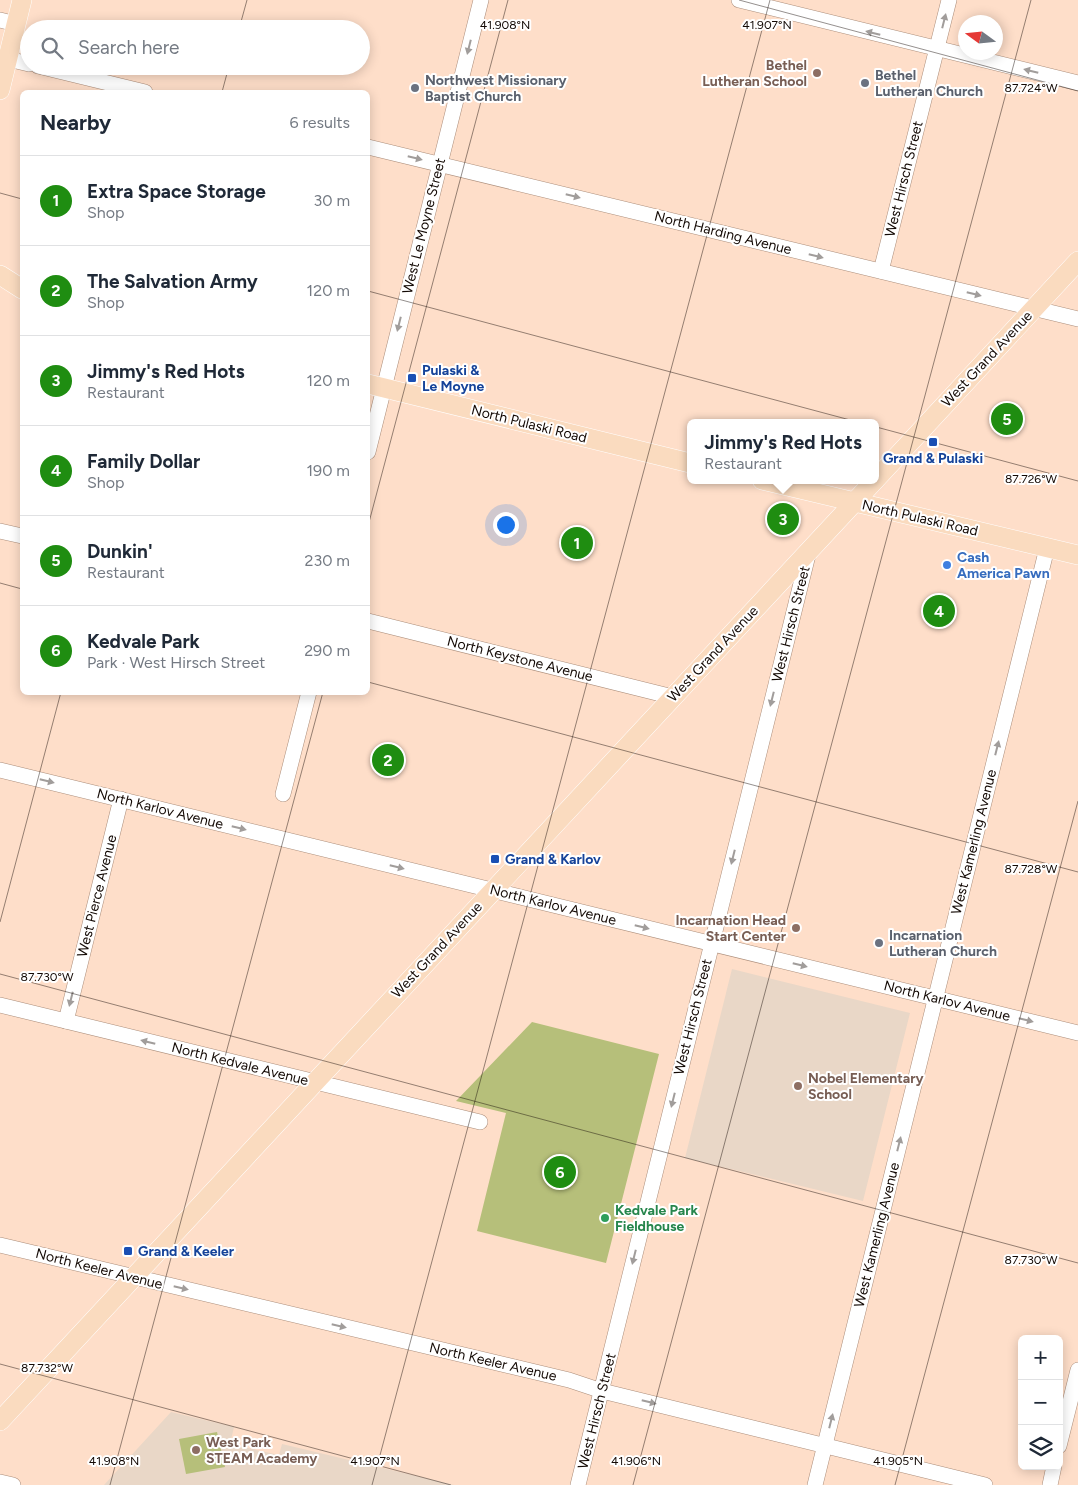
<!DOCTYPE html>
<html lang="en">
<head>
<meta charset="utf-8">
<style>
	:root { --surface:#fff; --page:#f6f6f7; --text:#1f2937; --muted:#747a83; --line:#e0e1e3; --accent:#1f8d11 }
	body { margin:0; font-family:Figtree,sans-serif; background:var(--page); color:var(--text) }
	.controls { position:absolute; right:15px; bottom:15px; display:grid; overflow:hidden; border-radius:8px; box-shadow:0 2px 12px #0003 }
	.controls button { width:45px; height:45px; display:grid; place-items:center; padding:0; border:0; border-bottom:1px solid var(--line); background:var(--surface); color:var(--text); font:25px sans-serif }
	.compass { position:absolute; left:958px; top:15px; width:45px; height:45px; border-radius:50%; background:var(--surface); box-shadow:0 2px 12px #0003; rotate:285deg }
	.you { position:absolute; left:505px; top:524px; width:18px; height:18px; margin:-12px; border:4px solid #fff; border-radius:50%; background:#1a73e8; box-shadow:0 0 0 8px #1a73e833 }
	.badge { display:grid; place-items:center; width:32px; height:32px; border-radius:50%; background:var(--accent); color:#fff; font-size:16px; font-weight:700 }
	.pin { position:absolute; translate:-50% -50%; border:2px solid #fff; box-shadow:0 1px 5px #0006 }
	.popup { position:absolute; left:687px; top:419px; width:192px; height:65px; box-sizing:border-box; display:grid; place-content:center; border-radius:8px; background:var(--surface); filter:drop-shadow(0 1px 4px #0005); font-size:16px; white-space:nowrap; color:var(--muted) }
	.popup b { font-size:19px; color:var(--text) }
	.popup::after { content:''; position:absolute; left:50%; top:100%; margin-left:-10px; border:10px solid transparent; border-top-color:var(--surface) }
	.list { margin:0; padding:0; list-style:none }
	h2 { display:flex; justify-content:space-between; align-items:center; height:65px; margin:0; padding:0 20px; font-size:21px }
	h2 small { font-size:16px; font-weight:400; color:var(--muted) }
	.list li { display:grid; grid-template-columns:32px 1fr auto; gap:15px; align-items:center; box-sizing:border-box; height:90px; padding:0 20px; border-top:1px solid var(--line) }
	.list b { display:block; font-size:19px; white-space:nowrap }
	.list p { margin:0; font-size:16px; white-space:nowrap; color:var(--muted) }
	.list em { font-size:16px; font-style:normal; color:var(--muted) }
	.icon { flex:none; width:28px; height:28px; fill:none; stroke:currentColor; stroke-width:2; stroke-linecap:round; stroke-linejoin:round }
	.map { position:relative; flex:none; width:1078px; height:1485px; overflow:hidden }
	.search { position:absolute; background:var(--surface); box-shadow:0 2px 12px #0003; left:20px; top:20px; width:350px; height:55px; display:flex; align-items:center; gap:12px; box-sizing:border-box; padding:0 18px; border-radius:28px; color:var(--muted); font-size:19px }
	.panel { position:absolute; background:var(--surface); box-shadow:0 2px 12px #0003; left:20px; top:90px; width:350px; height:605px; border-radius:8px }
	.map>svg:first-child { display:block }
	.education { fill:#e9d7c7 }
	.green { fill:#b6bf7a }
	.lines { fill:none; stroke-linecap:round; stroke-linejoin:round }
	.minor-casing { stroke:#ac8e7b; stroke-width:16 }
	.major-casing { stroke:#fff; stroke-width:20 }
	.minor { stroke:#fff; stroke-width:15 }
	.major { stroke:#fadbbf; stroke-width:19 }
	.oneway { fill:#a19d9b }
	.ticks { fill:none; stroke:#130904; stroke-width:1; stroke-opacity:0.45 }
	.education-dot { fill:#8d6e63; stroke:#fff; stroke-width:2 }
	.worship-dot { fill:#6b7280; stroke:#fff; stroke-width:2 }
	.transit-dot { fill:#1a4fb4; stroke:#fff; stroke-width:2 }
	.shop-dot { fill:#3f7fe0; stroke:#fff; stroke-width:2 }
	.leisure-dot { fill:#2e9e5b; stroke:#fff; stroke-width:2 }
	.labels { text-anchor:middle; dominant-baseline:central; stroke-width:4; stroke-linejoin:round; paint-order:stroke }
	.education-label { font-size:14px; font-weight:bold; fill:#785e54; stroke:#fff; text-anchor:end }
	.worship-label { font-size:14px; font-weight:bold; fill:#5b616d; stroke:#fff; text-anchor:start }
	.street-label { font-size:14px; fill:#130904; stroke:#fff }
	.transit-label { font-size:14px; font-weight:bold; fill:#164399; stroke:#fff; text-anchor:start }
	.shop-label { font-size:14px; font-weight:bold; fill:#366cbe; stroke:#fff; text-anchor:start }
	.leisure-label { font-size:14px; font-weight:bold; fill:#27864d; stroke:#fff; text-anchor:start }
	.ticks-label { font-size:12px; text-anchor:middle; fill:#130904; stroke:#fff; stroke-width:4; stroke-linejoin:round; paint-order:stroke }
</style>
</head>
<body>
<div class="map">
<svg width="1078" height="1485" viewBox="0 0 1078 1485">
	<rect width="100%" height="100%" fill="#fedec9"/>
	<g class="education">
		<polygon points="732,969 910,1013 863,1201 685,1158"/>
		<polygon points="171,1412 234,1427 230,1444 279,1455 282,1444 454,1485 104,1485"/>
	</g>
	<g class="green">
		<polygon points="532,1022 659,1054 606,1263 477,1231 506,1113 456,1101"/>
		<polygon points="217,1432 225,1467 186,1474 179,1439"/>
	</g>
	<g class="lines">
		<g class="minor-casing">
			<g id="minor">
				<polyline points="739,0 1078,83"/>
				<polyline points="0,20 16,24"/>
				<polyline points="0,57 29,64"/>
				<polyline points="38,66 145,92"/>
				<polyline points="368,147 1078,319"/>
				<polyline points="881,271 949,0"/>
				<polyline points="368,452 481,0"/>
				<polyline points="0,531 22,536"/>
				<polyline points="368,621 673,697"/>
				<polyline points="0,770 1078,1033"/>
				<polyline points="283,794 309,692"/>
				<polyline points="0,1005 480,1122"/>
				<polyline points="66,1021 121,799"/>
				<polyline points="0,1245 569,1380 602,1391 985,1485"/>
				<polyline points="1059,1446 1078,1370"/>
				<polyline points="0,1482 13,1485"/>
				<polyline points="578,1485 809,551"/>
				<polyline points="815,1485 1047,548"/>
				<polyline points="1050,1485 1054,1466"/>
			</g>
		</g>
		<g class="major-casing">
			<g id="major">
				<polyline points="0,90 22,0"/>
				<polyline points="0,275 22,289"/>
				<polyline points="368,384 690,463"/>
				<polyline points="876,479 1078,261"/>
				<polyline points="762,480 1078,555"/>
				<polyline points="0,1421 875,480"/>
			</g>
		</g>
		<use href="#minor" class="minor"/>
		<use href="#major" class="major"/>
	</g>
	<defs><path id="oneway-solid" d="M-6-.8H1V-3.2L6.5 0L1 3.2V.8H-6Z" transform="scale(1.25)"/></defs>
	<g class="oneway">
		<use href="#oneway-solid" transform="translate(944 21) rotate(-76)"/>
		<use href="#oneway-solid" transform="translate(873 33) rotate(-166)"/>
		<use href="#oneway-solid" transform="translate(469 47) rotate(104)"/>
		<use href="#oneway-solid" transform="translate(1031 71) rotate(-166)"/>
		<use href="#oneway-solid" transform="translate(415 158) rotate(14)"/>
		<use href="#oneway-solid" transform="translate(573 196) rotate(14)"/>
		<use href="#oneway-solid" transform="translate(816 256) rotate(14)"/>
		<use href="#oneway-solid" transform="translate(974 294) rotate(14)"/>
		<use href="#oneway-solid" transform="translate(399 324) rotate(104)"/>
		<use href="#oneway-solid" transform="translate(772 699) rotate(104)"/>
		<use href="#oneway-solid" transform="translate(997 748) rotate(-76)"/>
		<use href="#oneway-solid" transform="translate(47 781) rotate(14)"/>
		<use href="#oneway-solid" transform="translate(239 828) rotate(14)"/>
		<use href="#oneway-solid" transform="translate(733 857) rotate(104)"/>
		<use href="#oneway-solid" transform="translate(397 867) rotate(14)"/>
		<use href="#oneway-solid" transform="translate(642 927) rotate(14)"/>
		<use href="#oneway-solid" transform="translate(800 965) rotate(14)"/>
		<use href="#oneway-solid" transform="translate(71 999) rotate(104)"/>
		<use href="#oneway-solid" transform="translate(1026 1020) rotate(14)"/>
		<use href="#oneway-solid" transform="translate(148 1042) rotate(-166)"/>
		<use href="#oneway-solid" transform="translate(673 1100) rotate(104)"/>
		<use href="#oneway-solid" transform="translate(899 1144) rotate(-76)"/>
		<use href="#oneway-solid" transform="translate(634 1257) rotate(104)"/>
		<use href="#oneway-solid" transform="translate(181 1288) rotate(13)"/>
		<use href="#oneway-solid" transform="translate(339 1326) rotate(13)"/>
		<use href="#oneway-solid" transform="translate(649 1402) rotate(14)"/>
		<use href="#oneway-solid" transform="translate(831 1421) rotate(-76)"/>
	</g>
	<path class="ticks" d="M 739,0 L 1078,91M 239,29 L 247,0M 222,92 L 229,66M 0,193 L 22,199M 368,291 L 1078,481M 368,526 L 508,0M 0,583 L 22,589M 368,682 L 1078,872M 0,922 L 61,692M 0,974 L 1078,1263M 0,1364 L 451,1485M 110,1485 L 323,692M 372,1485 L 770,0M 633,1485 L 1031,0M 895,1485 L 1078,801"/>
	<g class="education-dot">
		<circle cx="817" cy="73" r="5"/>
		<circle cx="796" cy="928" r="5"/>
		<circle cx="798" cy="1086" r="5"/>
		<circle cx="196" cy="1450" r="5"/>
	</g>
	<g class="worship-dot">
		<circle cx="865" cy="83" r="5"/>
		<circle cx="415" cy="88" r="5"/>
		<circle cx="879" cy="943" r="5"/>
	</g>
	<g class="transit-dot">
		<rect x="407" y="373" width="10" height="10" rx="2.5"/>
		<rect x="928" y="437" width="10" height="10" rx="2.5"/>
		<rect x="490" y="854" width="10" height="10" rx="2.5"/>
		<rect x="123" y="1246" width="10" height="10" rx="2.5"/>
	</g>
	<circle class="shop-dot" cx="947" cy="565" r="5"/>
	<circle class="leisure-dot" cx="605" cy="1218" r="5"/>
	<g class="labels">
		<g class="education-label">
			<text x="807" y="65">Bethel<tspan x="807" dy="16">Lutheran School</tspan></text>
			<text x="786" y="920">Incarnation Head<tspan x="786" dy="16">Start Center</tspan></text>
			<text x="808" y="1078" text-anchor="start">Nobel Elementary<tspan x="808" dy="16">School</tspan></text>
			<text x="206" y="1442" text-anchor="start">West Park<tspan x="206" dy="16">STEAM Academy</tspan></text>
		</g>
		<g class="worship-label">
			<text x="875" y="75">Bethel<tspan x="875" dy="16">Lutheran Church</tspan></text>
			<text x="425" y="80">Northwest Missionary<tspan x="425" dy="16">Baptist Church</tspan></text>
			<text x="889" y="935">Incarnation<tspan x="889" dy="16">Lutheran Church</tspan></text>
		</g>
		<g class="street-label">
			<text transform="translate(904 179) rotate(-76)">West Hirsch Street</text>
			<text transform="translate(424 226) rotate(-76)">West Le Moyne Street</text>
			<text transform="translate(723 233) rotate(14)">North Harding Avenue</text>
			<text transform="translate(987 359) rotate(-47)">West Grand Avenue</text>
			<text transform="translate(529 424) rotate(14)">North Pulaski Road</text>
			<text transform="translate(920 518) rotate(13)">North Pulaski Road</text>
			<text transform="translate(791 624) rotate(-76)">West Hirsch Street</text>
			<text transform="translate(713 654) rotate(-47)">West Grand Avenue</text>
			<text transform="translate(520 659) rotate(14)">North Keystone Avenue</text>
			<text transform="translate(160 809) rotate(14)">North Karlov Avenue</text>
			<text transform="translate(974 842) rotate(-76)">West Kamerling Avenue</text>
			<text transform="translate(97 896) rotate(-76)">West Pierce Avenue</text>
			<text transform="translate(553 905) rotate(14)">North Karlov Avenue</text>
			<text transform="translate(437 950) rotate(-47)">West Grand Avenue</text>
			<text transform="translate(947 1001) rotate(14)">North Karlov Avenue</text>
			<text transform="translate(693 1017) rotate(-76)">West Hirsch Street</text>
			<text transform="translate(240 1064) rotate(14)">North Kedvale Avenue</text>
			<text transform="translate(877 1235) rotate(-76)">West Kamerling Avenue</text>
			<text transform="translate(99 1269) rotate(14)">North Keeler Avenue</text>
			<text transform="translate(493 1362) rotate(13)">North Keeler Avenue</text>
			<text transform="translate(597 1411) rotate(-76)">West Hirsch Street</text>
		</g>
		<g class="transit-label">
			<text x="422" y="370">Pulaski &amp;<tspan x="422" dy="16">Le Moyne</tspan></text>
			<text x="933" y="458" text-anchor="middle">Grand &amp; Pulaski</text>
			<text x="505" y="859">Grand &amp; Karlov</text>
			<text x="138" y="1251">Grand &amp; Keeler</text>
		</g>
		<g class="shop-label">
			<text x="957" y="557">Cash<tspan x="957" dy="16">America Pawn</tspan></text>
		</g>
		<g class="leisure-label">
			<text x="615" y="1210">Kedvale Park<tspan x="615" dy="16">Fieldhouse</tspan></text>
		</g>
	</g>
	<g class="ticks-label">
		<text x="505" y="29">41.908°N</text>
		<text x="767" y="29">41.907°N</text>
		<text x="1031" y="92">87.724°W</text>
		<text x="1031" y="483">87.726°W</text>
		<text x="1031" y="873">87.728°W</text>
		<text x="47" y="981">87.730°W</text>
		<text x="1031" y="1264">87.730°W</text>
		<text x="47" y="1372">87.732°W</text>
		<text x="114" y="1465">41.908°N</text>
		<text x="375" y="1465">41.907°N</text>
		<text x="636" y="1465">41.906°N</text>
		<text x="898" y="1465">41.905°N</text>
	</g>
</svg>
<div class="controls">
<button>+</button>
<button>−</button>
<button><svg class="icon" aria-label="layers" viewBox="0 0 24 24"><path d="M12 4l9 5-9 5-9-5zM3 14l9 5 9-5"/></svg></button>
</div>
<svg class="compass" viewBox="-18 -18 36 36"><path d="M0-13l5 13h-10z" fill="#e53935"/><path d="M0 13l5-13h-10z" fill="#747a83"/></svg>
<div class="you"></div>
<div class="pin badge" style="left:577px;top:543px">1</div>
<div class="pin badge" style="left:388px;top:760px">2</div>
<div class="pin badge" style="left:783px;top:519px">3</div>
<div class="popup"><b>Jimmy's Red Hots</b>Restaurant</div>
<div class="pin badge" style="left:939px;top:611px">4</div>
<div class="pin badge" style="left:1007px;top:419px">5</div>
<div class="pin badge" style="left:560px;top:1172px">6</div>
<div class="search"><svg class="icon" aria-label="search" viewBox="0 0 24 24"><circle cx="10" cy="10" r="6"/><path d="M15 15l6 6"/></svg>Search here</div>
<section class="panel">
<h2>Nearby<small>6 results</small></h2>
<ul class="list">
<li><span class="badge">1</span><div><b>Extra Space Storage</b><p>Shop</p></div><em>30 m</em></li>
<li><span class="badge">2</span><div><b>The Salvation Army</b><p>Shop</p></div><em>120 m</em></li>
<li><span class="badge">3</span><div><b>Jimmy's Red Hots</b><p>Restaurant</p></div><em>120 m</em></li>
<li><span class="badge">4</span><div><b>Family Dollar</b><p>Shop</p></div><em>190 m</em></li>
<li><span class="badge">5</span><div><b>Dunkin'</b><p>Restaurant</p></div><em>230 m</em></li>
<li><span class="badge">6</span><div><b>Kedvale Park</b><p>Park · West Hirsch Street</p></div><em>290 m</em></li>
</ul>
</section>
</div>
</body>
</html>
